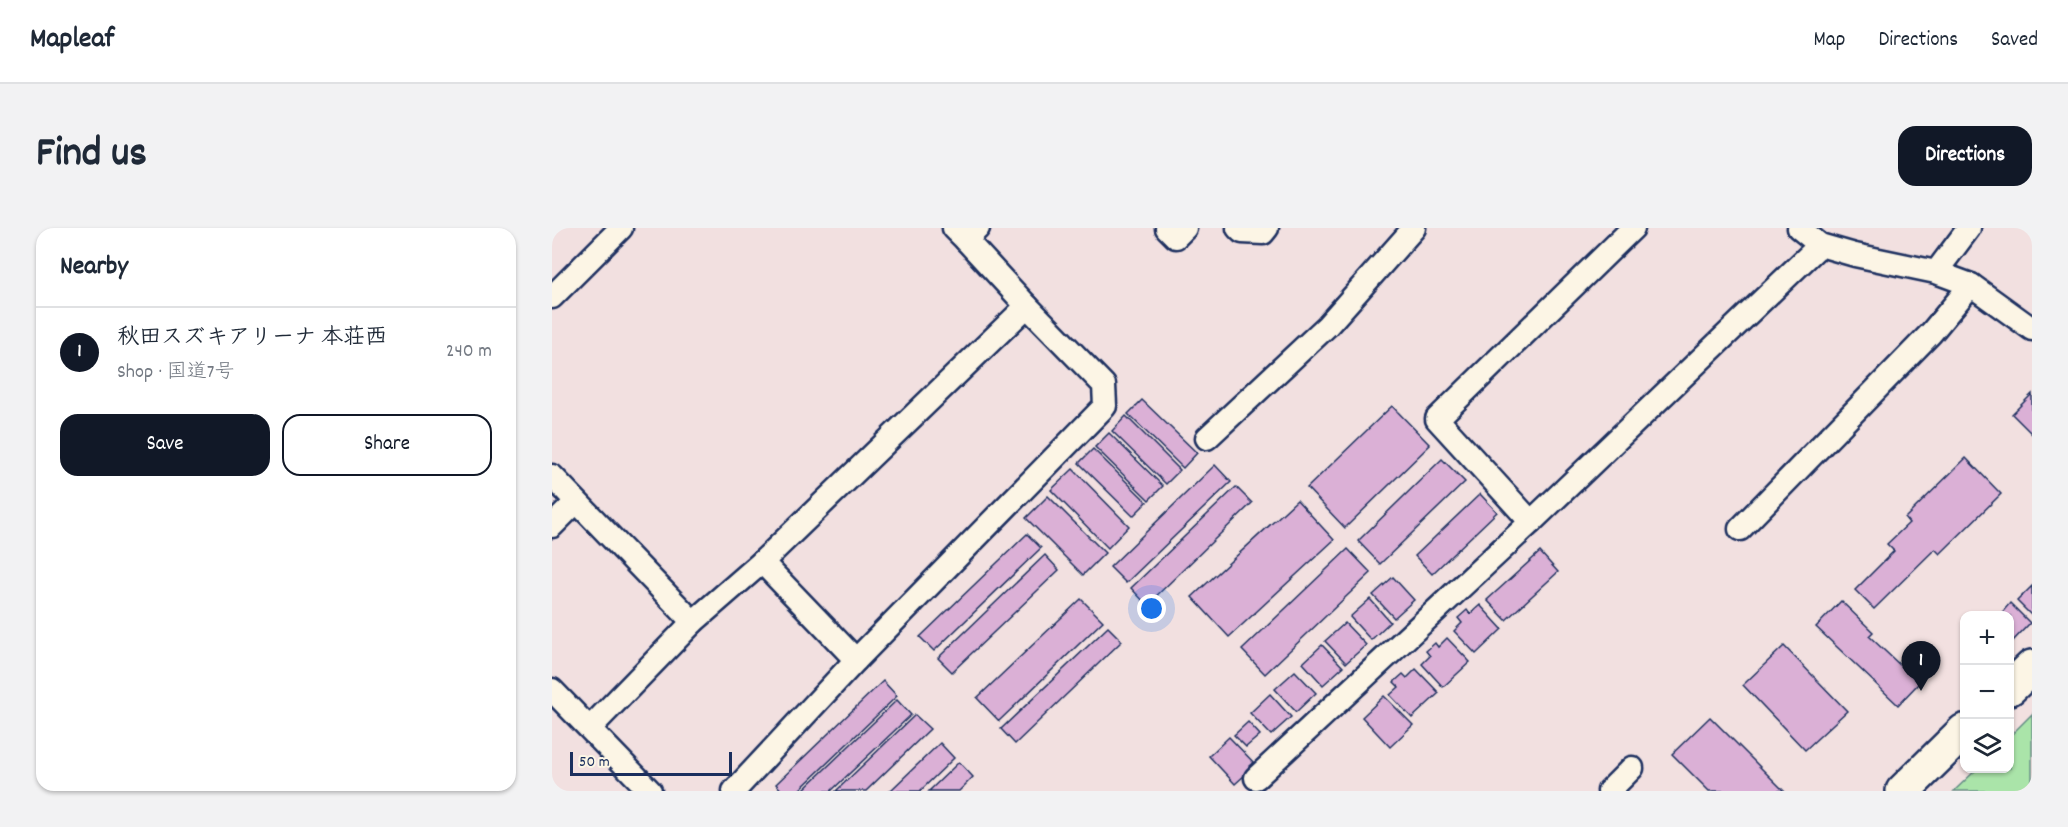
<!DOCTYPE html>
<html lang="en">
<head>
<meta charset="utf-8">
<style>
	:root { --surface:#fff; --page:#f2f2f3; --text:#1f2937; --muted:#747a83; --line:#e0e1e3; --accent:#111827 }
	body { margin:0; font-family:Dekko,"Klee One",sans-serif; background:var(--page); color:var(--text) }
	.controls { position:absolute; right:18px; bottom:18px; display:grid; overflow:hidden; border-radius:12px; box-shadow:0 2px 4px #0004 }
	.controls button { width:54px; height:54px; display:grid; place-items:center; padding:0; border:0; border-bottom:2px solid var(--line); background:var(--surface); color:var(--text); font:30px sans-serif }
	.scale { position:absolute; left:18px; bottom:15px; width:162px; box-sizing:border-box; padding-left:6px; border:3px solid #1b2f5e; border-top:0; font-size:16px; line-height:21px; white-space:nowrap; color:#1b2f5e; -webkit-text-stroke:4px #fcf5e5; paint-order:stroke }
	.you { position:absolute; left:600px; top:381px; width:21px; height:21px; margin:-15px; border:4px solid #fff; border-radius:50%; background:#1a73e8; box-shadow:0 0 0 9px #1a73e833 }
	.badge { display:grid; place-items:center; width:39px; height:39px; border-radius:50%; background:var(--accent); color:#fff; font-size:20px; font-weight:700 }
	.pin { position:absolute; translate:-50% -50px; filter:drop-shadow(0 2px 3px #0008) }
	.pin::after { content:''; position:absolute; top:32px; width:21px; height:18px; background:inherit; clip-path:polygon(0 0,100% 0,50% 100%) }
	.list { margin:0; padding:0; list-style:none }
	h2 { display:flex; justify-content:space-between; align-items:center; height:78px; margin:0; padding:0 24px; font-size:26px }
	h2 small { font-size:20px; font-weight:400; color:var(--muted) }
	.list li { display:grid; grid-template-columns:39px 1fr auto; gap:18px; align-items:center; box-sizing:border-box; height:90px; padding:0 24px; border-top:2px solid var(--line) }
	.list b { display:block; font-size:22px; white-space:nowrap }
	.list p { margin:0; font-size:20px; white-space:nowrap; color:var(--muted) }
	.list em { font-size:20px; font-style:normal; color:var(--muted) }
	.actions { display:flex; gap:12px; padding:18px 24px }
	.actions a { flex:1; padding:14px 0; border:2px solid var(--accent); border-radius:18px; text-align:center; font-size:21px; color:var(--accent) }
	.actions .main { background:var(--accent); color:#fff }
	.icon { flex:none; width:33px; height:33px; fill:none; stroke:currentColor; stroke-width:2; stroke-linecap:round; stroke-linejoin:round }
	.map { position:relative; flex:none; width:1480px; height:563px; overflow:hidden; border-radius:18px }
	header { display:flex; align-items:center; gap:36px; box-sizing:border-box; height:84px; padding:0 30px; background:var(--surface); border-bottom:2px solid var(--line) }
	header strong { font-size:28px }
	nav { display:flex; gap:33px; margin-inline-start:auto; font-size:21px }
	.intro { display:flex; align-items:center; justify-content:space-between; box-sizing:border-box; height:144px; padding:0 36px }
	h1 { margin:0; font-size:42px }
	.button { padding:15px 27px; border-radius:18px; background:var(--accent); color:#fff; font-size:21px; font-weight:700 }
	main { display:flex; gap:36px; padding:0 36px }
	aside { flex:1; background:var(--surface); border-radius:18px; box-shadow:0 2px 4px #0004 }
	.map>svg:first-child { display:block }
	.green { fill:#aae4a9; stroke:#628a84; stroke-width:1.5 }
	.building { fill:#dbb0d6; stroke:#1b2f5e; stroke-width:1.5 }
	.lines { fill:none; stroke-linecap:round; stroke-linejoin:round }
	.minor-casing { stroke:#1b2f5e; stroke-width:27 }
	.trunk-casing { stroke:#1b2f5e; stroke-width:38 }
	.minor { stroke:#fcf5e5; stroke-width:22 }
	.trunk { stroke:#fcf5e5; stroke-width:33 }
</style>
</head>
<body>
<header>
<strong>Mapleaf</strong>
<nav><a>Map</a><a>Directions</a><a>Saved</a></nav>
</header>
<div class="intro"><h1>Find us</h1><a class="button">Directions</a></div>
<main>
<aside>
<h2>Nearby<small></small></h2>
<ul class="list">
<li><span class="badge">1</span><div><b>秋田スズキアリーナ 本荘西</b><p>Shop · 国道7号</p></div><em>240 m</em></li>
</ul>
<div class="actions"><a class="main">Save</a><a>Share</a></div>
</aside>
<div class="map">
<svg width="1480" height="563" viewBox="0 0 1480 563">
	<rect width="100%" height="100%" fill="#f2e0e0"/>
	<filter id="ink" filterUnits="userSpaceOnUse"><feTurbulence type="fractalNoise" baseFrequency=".0167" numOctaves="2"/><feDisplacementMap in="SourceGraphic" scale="12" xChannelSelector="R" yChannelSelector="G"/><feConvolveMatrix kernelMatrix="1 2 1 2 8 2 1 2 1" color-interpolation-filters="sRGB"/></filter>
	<g filter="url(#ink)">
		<polygon class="green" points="1480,486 1480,563 1402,563 1425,541 1458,540 1458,508"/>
		<g class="building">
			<polygon points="1480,166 1480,206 1460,186"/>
			<polygon points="590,172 645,225 631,240 576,186"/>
			<polygon points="840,178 878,217 793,300 755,260"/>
			<polygon points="574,188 628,242 614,256 560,203"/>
			<polygon points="557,205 611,258 597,272 543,219"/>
			<polygon points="541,221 595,274 581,288 527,235"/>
			<polygon points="1414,230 1449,266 1388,326 1383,321 1322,381 1303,362 1342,323 1335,316 1357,295 1353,290"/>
			<polygon points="890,231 913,254 828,336 806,313"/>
			<polygon points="663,237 679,254 574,355 558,339"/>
			<polygon points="521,241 577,298 556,320 499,262"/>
			<polygon points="684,259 700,275 595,377 579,360"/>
			<polygon points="928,266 945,284 880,346 863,328"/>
			<polygon points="496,268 553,325 531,347 474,290"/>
			<polygon points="745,272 782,312 677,409 640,369"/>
			<polygon points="475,306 489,320 382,423 368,409"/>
			<polygon points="796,321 819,345 713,446 690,422"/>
			<polygon points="988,324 1006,344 954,392 935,372"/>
			<polygon points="493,327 507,342 400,444 386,430"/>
			<polygon points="841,349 862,372 842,390 821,367"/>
			<polygon points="1480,358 1480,388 1465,373"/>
			<polygon points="529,371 551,393 447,493 425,470"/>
			<polygon points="818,371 838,394 819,412 798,389"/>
			<polygon points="1289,373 1321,404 1317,408 1367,455 1346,477 1264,399"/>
			<polygon points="1458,375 1478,395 1458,416 1458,388 1447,388"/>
			<polygon points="928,377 950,401 924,426 902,403 910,395 906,390 915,382 918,386"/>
			<polygon points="793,395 814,417 794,435 773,413"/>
			<polygon points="556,399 570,413 463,516 449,501"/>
			<polygon points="895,410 918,434 891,459 870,436 878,428 874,423 883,415 886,419"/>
			<polygon points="770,417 791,439 771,457 751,435"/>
			<polygon points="1232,418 1295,483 1253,522 1191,457"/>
			<polygon points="864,441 887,465 860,490 838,467 847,459 842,454 851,446 855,450"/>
			<polygon points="743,443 764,465 744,484 723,461"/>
			<polygon points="331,453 345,468 246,563 230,563 224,556"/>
			<polygon points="718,466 739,489 719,507 698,485"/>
			<polygon points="832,468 861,497 838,519 810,489"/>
			<polygon points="345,472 359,487 279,563 250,563"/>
			<polygon points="363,487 378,501 314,563 284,563"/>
			<polygon points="1158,489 1232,563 1157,563 1120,526"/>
			<polygon points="696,494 708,507 694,519 682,507"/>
			<polygon points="677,509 704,537 683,556 657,528"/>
			<polygon points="388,515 402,530 368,563 338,563"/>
			<polygon points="407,534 421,549 407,563 377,563"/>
		</g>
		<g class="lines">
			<g class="minor-casing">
				<g id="minor">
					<polyline points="402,0 414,12 426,0"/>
					<polyline points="615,0 624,9 633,0"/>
					<polyline points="686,0 690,4 711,5 715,0"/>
					<polyline points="1247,0 1268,17 1303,27 1384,44 1419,57 1480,101"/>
					<polyline points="1384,44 1417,0"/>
					<polyline points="0,69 69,0"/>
					<polyline points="655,210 775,98 862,0"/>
					<polyline points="0,248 141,394"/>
					<polyline points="979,294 1268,17"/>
					<polyline points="0,298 24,274"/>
					<polyline points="1188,301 1379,105 1419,57"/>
					<polyline points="210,334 304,432"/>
					<polyline points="0,462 98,563"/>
					<polyline points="38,500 141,394 210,334 475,78 414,12"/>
					<polyline points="704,550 979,294 885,191 1081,0"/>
					<polyline points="182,563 304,432 553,178 552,157 475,78"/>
					<polyline points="1057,563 1080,540"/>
				</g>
			</g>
			<g class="trunk-casing">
				<g id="trunk">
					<polyline points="1458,460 1480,439"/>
					<polyline points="1351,563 1412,503"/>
				</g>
			</g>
			<use href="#minor" class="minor"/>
			<use href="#trunk" class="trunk"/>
		</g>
	</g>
</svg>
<div class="controls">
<button>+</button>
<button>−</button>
<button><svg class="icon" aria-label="layers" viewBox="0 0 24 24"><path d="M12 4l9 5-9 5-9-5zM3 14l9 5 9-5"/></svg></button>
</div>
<div class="scale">50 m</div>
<div class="you"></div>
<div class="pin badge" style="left:1369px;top:463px">1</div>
</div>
</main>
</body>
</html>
